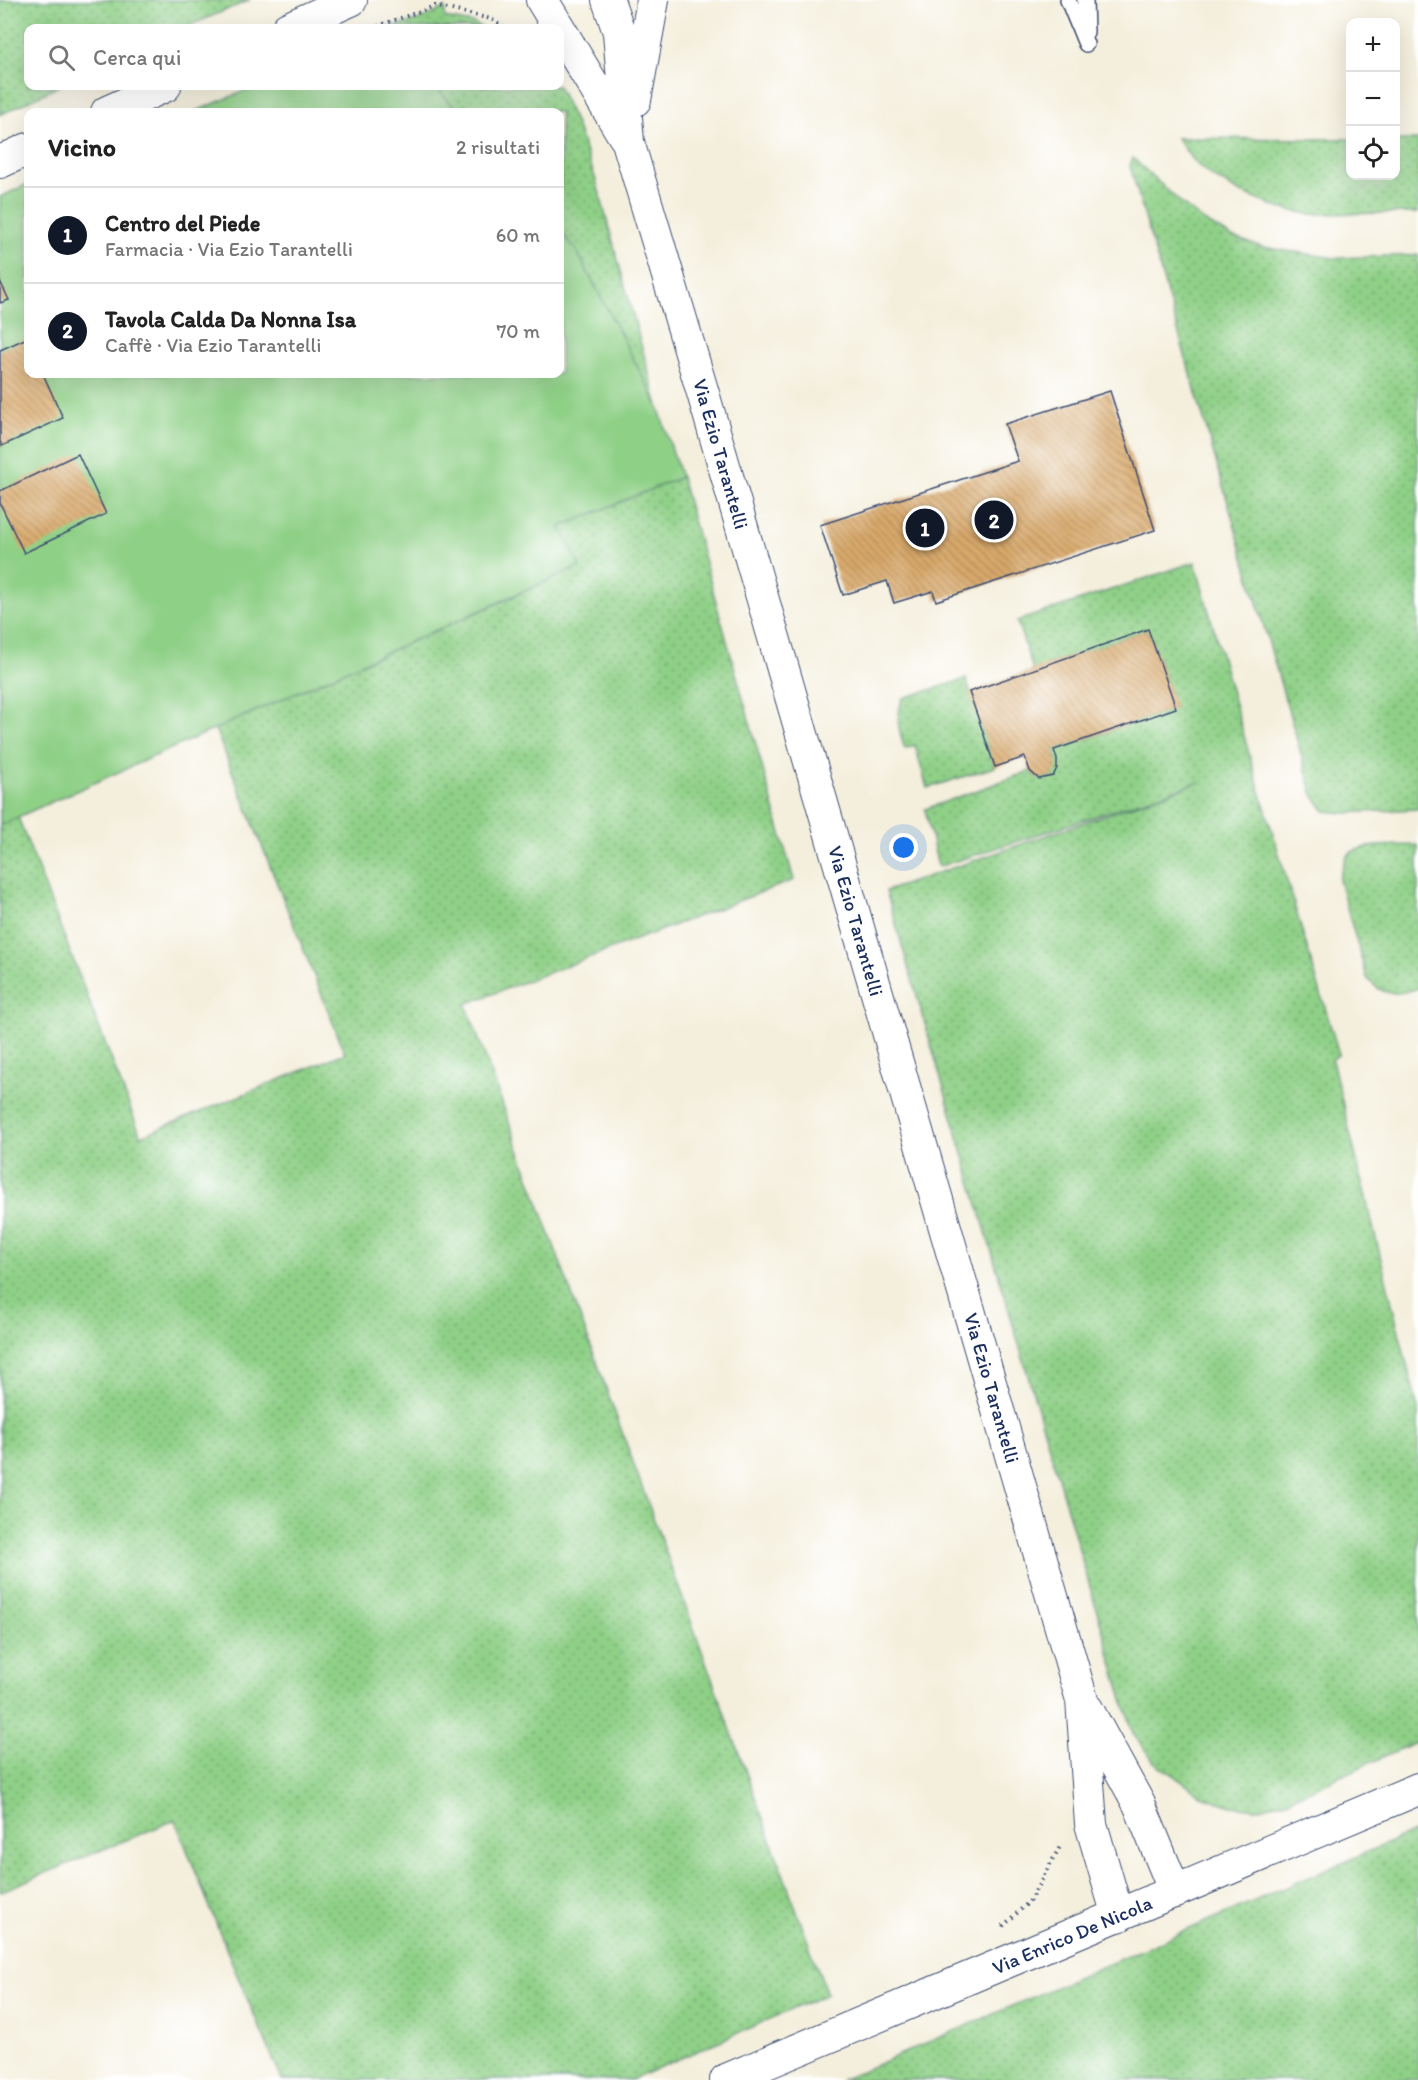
<!DOCTYPE html>
<html lang="it">
<head>
<meta charset="utf-8">
<style>
	:root { --surface:#fff; --page:#f6f6f6; --text:#222; --muted:#767676; --line:#e0e0e0; --accent:#111827 }
	body { margin:0; font-family:Itim,sans-serif; background:var(--page); color:var(--text) }
	.controls { position:absolute; right:18px; top:18px; display:grid; overflow:hidden; border-radius:12px; box-shadow:0 6px 24px #0002 }
	.controls button { width:54px; height:54px; display:grid; place-items:center; padding:0; border:0; border-bottom:2px solid var(--line); background:var(--surface); color:var(--text); font:30px sans-serif }
	.you { position:absolute; left:904px; top:848px; width:21px; height:21px; margin:-15px; border:4px solid #fff; border-radius:50%; background:#1a73e8; box-shadow:0 0 0 9px #1a73e833 }
	.badge { display:grid; place-items:center; width:39px; height:39px; border-radius:50%; background:var(--accent); color:#fff; font-size:20px; font-weight:700 }
	.pin { position:absolute; translate:-50% -50%; border:3px solid #fff; box-shadow:0 2px 6px #0006 }
	.list { margin:0; padding:0; list-style:none }
	h2 { display:flex; justify-content:space-between; align-items:center; height:78px; margin:0; padding:0 24px; font-size:26px }
	h2 small { font-size:20px; font-weight:400; color:var(--muted) }
	.list li { display:grid; grid-template-columns:39px 1fr auto; gap:18px; align-items:center; box-sizing:border-box; height:96px; padding:0 24px; border-top:2px solid var(--line) }
	.list b { display:block; font-size:22px; white-space:nowrap }
	.list p { margin:0; font-size:20px; white-space:nowrap; color:var(--muted) }
	.list em { font-size:20px; font-style:normal; color:var(--muted) }
	.icon { flex:none; width:33px; height:33px; fill:none; stroke:currentColor; stroke-width:2; stroke-linecap:round; stroke-linejoin:round }
	.map { position:relative; flex:none; width:1418px; height:2080px; overflow:hidden }
	.search { position:absolute; background:var(--surface); box-shadow:0 6px 24px #0002; left:24px; top:24px; width:540px; height:66px; display:flex; align-items:center; gap:15px; box-sizing:border-box; padding:0 21px; border-radius:12px; color:var(--muted); font-size:22px }
	.panel { position:absolute; background:var(--surface); box-shadow:0 6px 24px #0002; left:24px; top:108px; width:540px; height:270px; border-radius:12px }
	.map>svg:first-child { display:block }
	.grass { fill:url(#grass-dots); stroke:#558072; stroke-width:1.5 }
	.green { fill:#8fd087; stroke:#558072; stroke-width:1.5 }
	.building { fill:url(#building-back-hatch) }
	.lines { fill:none; stroke-linecap:round; stroke-linejoin:round }
	.lane-casing { stroke:#3c4c71; stroke-width:18 }
	.street-casing { stroke:#3c4c71; stroke-width:34 }
	.path { stroke:#3c4c71; stroke-width:4; stroke-dasharray:1.5 4.5; stroke-linecap:butt }
	.lane { stroke:#fff; stroke-width:15 }
	.street { stroke:#fff; stroke-width:32 }
	.labels { text-anchor:middle; dominant-baseline:central; stroke-width:6; stroke-linejoin:round; paint-order:stroke }
	.street-label { font-size:20px; fill:#1b2f5e; stroke:#fff }
</style>
</head>
<body>
<div class="map">
<svg width="1418" height="2080" viewBox="0 0 1418 2080">
	<defs>
		<pattern id="grass-dots" width="8" height="8" patternUnits="userSpaceOnUse" patternTransform="scale(1.5)"><rect width="8" height="8" fill="#8fd087"/><path d="M2 2h.1M6 6h.1" fill="none" stroke="#74a972" stroke-width="1.8" stroke-linecap="round"/></pattern>
		<pattern id="building-back-hatch" width="6" height="6" patternUnits="userSpaceOnUse" patternTransform="scale(1.5)"><rect width="6" height="6" fill="#d9a96a"/><path d="M-1 5l2 2M0 0l6 6M5-1l2 2" fill="none" stroke="#af8a5a"/></pattern>
	</defs>
	<rect width="100%" height="100%" fill="#fff"/>
	<filter id="ink" filterUnits="userSpaceOnUse"><feTurbulence type="fractalNoise" baseFrequency=".0167" numOctaves="2"/><feDisplacementMap in="SourceGraphic" scale="12" xChannelSelector="R" yChannelSelector="G"/><feConvolveMatrix kernelMatrix="1 2 1 2 8 2 1 2 1" color-interpolation-filters="sRGB"/></filter>
	<filter id="wash" filterUnits="userSpaceOnUse"><feTurbulence type="fractalNoise" baseFrequency=".008" numOctaves="4" result="noise"/><feDisplacementMap in="SourceGraphic" scale="24" xChannelSelector="R" yChannelSelector="G"/><feGaussianBlur stdDeviation="1.35" result="paint"/><feColorMatrix in="noise" values="0 0 0 0 0 0 0 0 0 0 0 0 0 0 0 0 0 1.4 0 .05"/><feComposite in="paint" operator="in"/></filter>
	<g filter="url(#wash)">
		<rect width="100%" height="100%" fill="#f4efdd"/>
		<g class="grass">
			<polygon points="0,0 250,0 184,28 28,28 28,86 59,86 0,115"/>
			<polygon points="445,8 445,18 473,23 483,28 387,28 417,21"/>
			<polygon points="435,86 558,86 574,119 596,180 658,406 576,250 560,231 560,112 458,112"/>
			<polygon points="1177,138 1350,139 1350,176 1396,176 1396,140 1418,140 1418,213 1308,214 1279,208 1241,193 1211,176 1193,161"/>
			<polygon points="1133,158 1181,203 1204,221 1232,237 1262,247 1335,258 1418,255 1418,809 1345,813 1325,811 1313,795 1130,166"/>
			<polygon points="681,477 794,880 466,1004 827,1994 631,2080 282,2080 234,1968 175,1820 0,1892 0,825 18,817 141,1136 345,1053 215,729 579,567 559,527"/>
			<path d="M 1195,562 L 1252,764 L 1339,1054 L 1332,1060 L 1418,1409 L 1418,1741 L 1286,1801 L 1256,1809 L 1232,1806 L 1204,1797 L 1154,1762 L 1133,1734 L 886,891 L 1200,782 L 938,867 L 925,809 L 1030,771 L 1039,779 L 1052,776 C 1058,767 1058,761 1054,750 L 1175,708 L 1148,629 L 1033,670 L 1017,621 Z"/>
			<path d="M 966,679 L 995,767 L 927,788 L 915,745 L 905,749 C 898,730 895,717 903,698 Z"/>
			<path d="M 1418,845 L 1418,988 C 1397,996 1381,996 1367,978 L 1339,880 C 1341,872 1342,861 1349,854 C 1360,843 1402,846 1418,845 Z"/>
			<polygon points="1418,1830 1418,2080 841,2080"/>
		</g>
		<g class="green">
			<polygon points="256,86 435,86 458,112 194,112"/>
			<polygon points="28,184 28,374 560,374 560,231 576,250 658,406 681,477 560,527 580,566 0,825 0,197"/>
		</g>
		<g id="blocks">
			<g class="building">
				<polygon points="0,281 9,300 0,303"/>
				<polygon points="27,338 28,342 28,374 43,374 63,418 2,446 0,441 0,350"/>
				<polygon points="1110,391 1155,530 936,601 933,591 894,603 887,581 843,595 820,525 1018,461 1005,424"/>
				<polygon points="78,454 106,514 24,553 0,503 0,491"/>
				<polygon points="1148,629 1176,708 1054,750 1057,759 1057,768 1053,776 1039,779 1030,771 1025,757 995,767 969,692"/>
			</g>
		</g>
	</g>
	<g filter="url(#ink)">
		<use href="#blocks" fill-opacity="0" stroke="#3c4c71" stroke-width="1.5"/>
		<g class="lines">
			<g class="lane-casing">
				<g id="lane">
					<polyline points="1068,0 1086,44"/>
					<polyline points="1085,0 1086,32"/>
				</g>
			</g>
			<g class="street-casing">
				<g id="street">
					<polyline points="542,0 624,136"/>
					<polyline points="608,0 619,32 628,142 705,400 1082,1700 1091,1824 1118,1916"/>
					<polyline points="288,28 351,0"/>
					<polyline points="635,100 653,0"/>
					<polyline points="107,112 165,86"/>
					<polyline points="0,162 28,149"/>
					<polyline points="1087,1709 1139,1804 1175,1892"/>
					<polyline points="726,2080 1418,1789"/>
				</g>
			</g>
			<g class="path">
				<polyline points="372,28 435,6 491,19 504,28"/>
				<polyline points="1003,1926 1029,1902 1061,1845"/>
			</g>
			<use href="#lane" class="lane"/>
			<use href="#street" class="street"/>
		</g>
	</g>
	<g class="labels">
		<g class="street-label">
			<text transform="translate(721 454) rotate(74)">Via Ezio Tarantelli</text>
			<text transform="translate(856 921) rotate(74)">Via Ezio Tarantelli</text>
			<text transform="translate(992 1388) rotate(74)">Via Ezio Tarantelli</text>
			<text transform="translate(1072 1935) rotate(-23)">Via Enrico De Nicola</text>
		</g>
	</g>
</svg>
<div class="controls">
<button>+</button>
<button>−</button>
<button><svg class="icon" aria-label="locate" viewBox="0 0 24 24"><circle cx="12" cy="12" r="6"/><path d="M12 2v4M12 18v4M2 12h4M18 12h4"/></svg></button>
</div>
<div class="you"></div>
<div class="pin badge" style="left:925px;top:528px">1</div>
<div class="pin badge" style="left:994px;top:520px">2</div>
<div class="search"><svg class="icon" aria-label="search" viewBox="0 0 24 24"><circle cx="10" cy="10" r="6"/><path d="M15 15l6 6"/></svg>Cerca qui</div>
<section class="panel">
<h2>Vicino<small>2 risultati</small></h2>
<ul class="list">
<li><span class="badge">1</span><div><b>Centro del Piede</b><p>Farmacia · Via Ezio Tarantelli</p></div><em>60 m</em></li>
<li><span class="badge">2</span><div><b>Tavola Calda Da Nonna Isa</b><p>Caffè · Via Ezio Tarantelli</p></div><em>70 m</em></li>
</ul>
</section>
</div>
</body>
</html>
